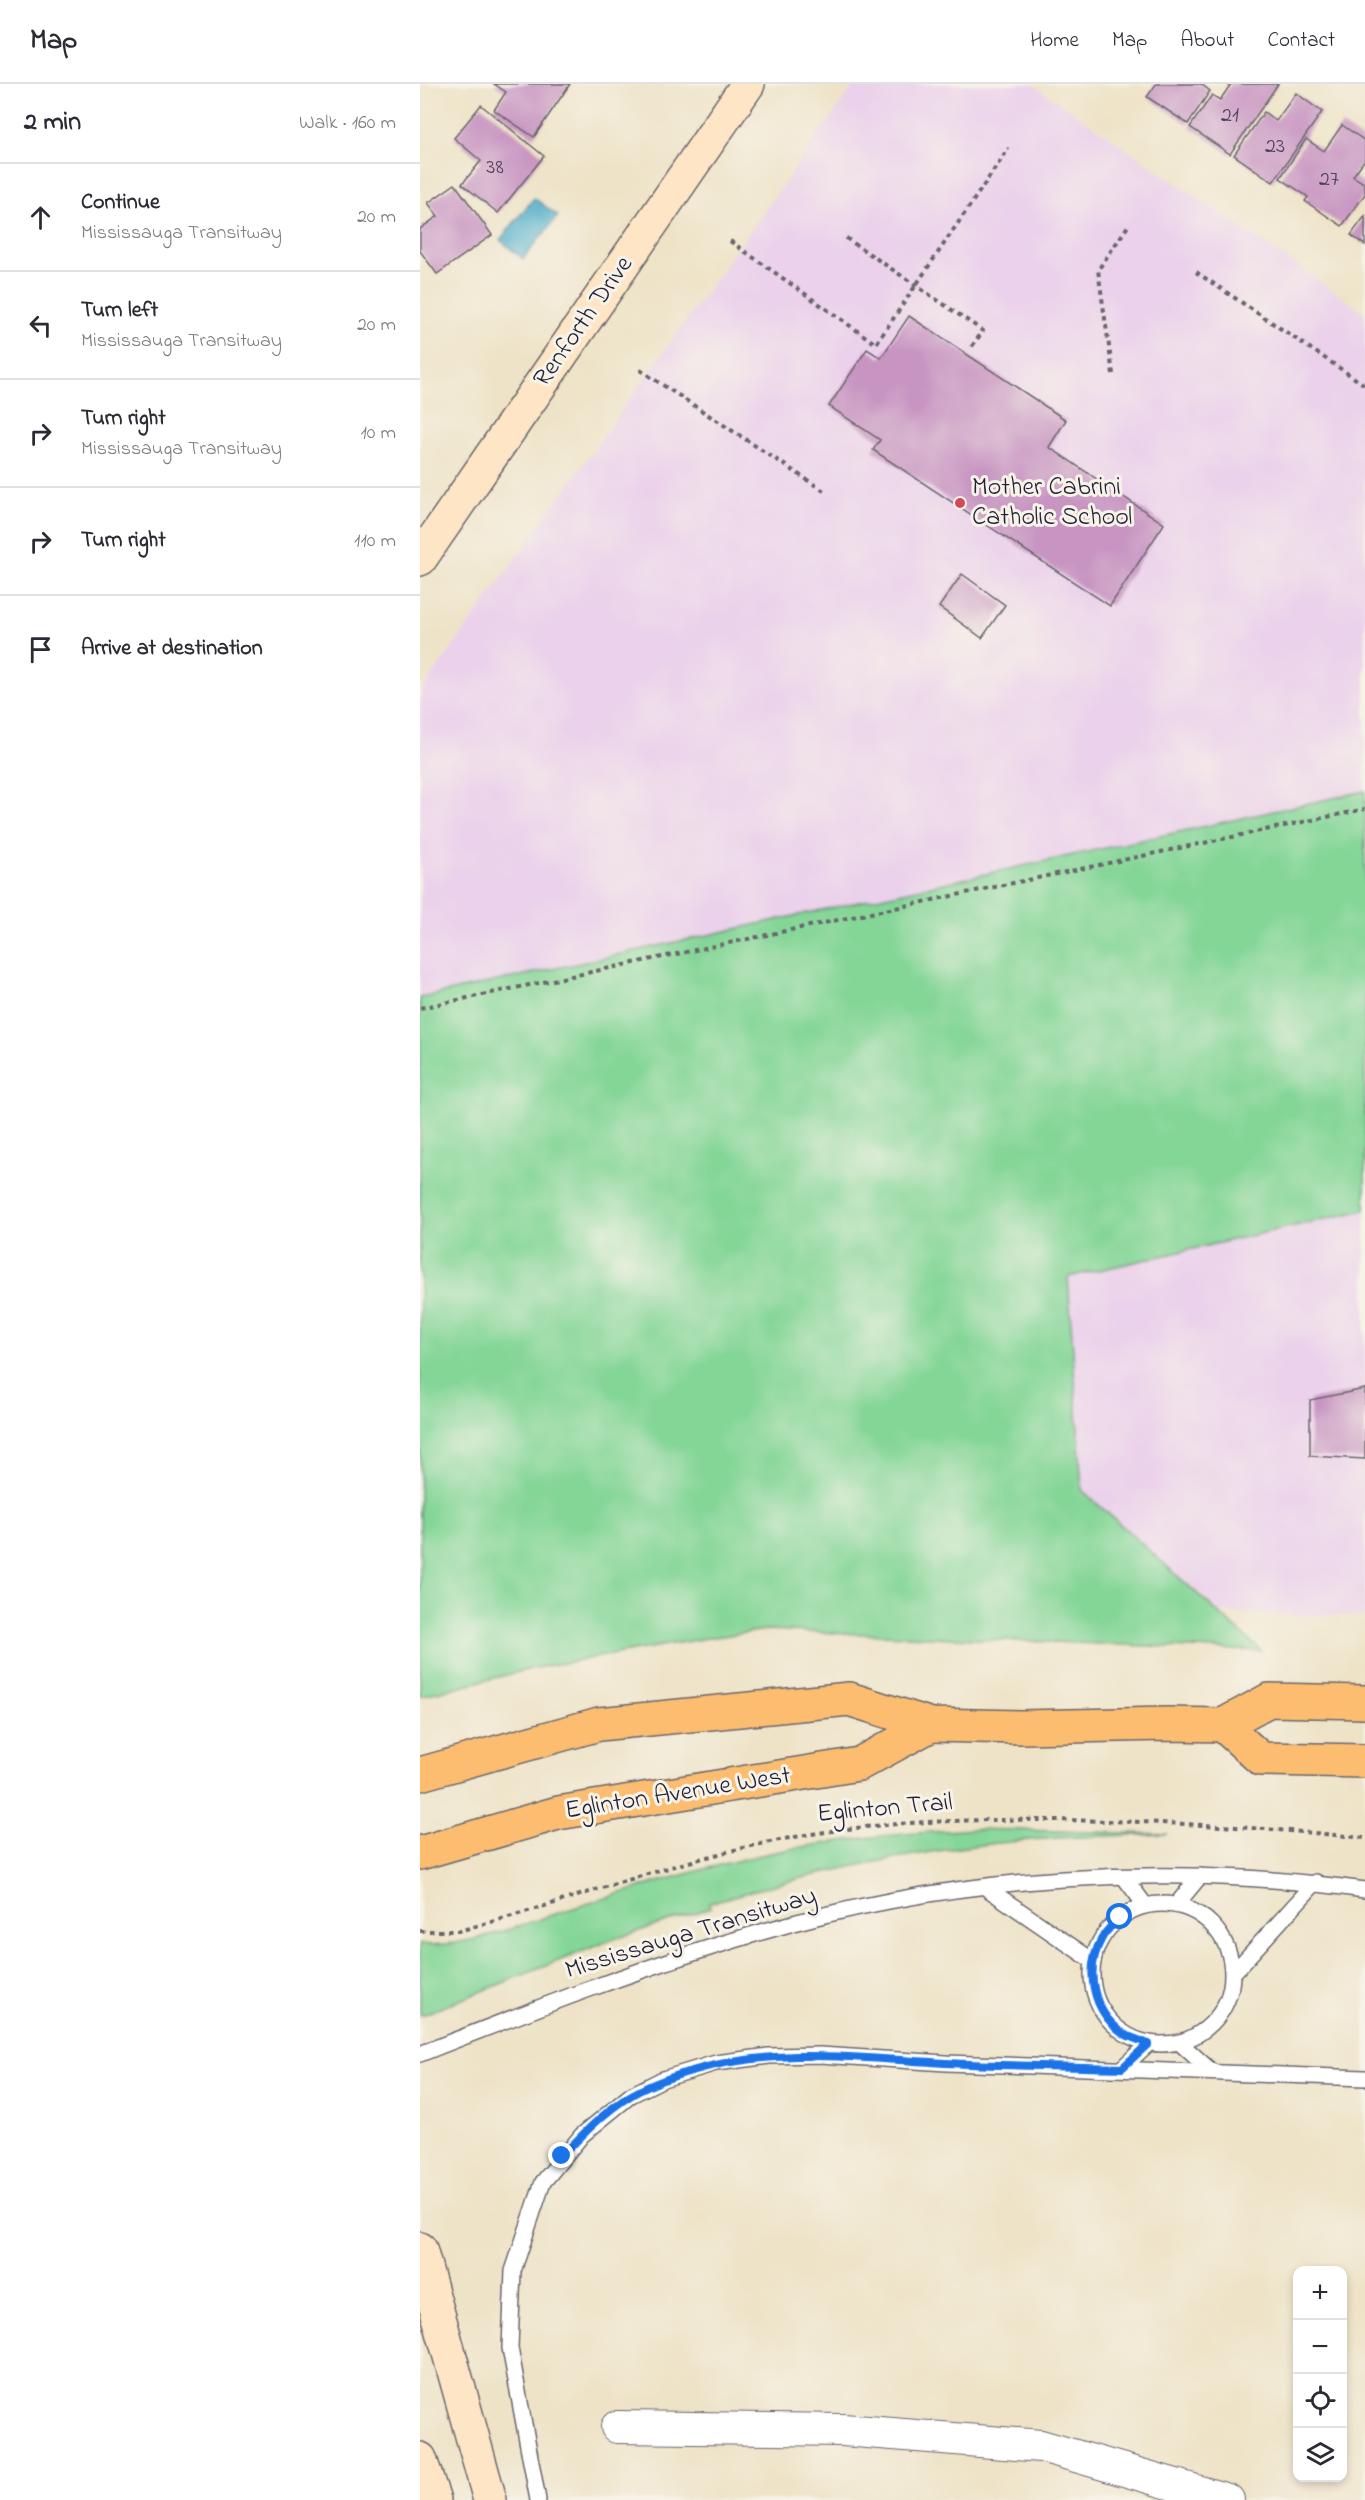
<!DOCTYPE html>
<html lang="en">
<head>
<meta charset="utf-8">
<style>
	:root { --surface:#fff; --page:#f2f2f3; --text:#2b2b33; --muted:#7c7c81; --line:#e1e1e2 }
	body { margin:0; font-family:"Indie Flower",sans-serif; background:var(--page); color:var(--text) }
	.controls { position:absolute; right:18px; bottom:18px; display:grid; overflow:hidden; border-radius:12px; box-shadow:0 3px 9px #0003 }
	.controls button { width:54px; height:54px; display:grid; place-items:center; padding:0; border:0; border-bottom:2px solid var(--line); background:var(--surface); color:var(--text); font:30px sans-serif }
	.stop { position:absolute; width:18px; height:18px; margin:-14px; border:4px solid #1a73e8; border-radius:50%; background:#fff }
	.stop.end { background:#1a73e8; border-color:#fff; box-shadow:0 2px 6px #0008 }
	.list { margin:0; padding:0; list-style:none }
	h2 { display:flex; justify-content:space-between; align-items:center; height:78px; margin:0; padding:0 24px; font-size:26px }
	h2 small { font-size:20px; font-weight:400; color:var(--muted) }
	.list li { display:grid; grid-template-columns:39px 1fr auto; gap:18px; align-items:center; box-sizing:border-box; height:108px; padding:0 24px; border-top:2px solid var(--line) }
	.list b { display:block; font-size:22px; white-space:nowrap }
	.list p { margin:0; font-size:20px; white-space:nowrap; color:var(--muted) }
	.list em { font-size:20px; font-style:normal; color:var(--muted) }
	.icon { flex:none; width:33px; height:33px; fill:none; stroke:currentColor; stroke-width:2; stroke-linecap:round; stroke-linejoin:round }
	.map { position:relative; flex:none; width:945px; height:2416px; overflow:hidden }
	header { display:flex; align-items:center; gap:36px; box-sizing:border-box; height:84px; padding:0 30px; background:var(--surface); border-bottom:2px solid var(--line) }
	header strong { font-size:28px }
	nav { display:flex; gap:33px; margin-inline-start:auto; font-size:21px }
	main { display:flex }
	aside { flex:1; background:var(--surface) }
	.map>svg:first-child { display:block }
	.built { fill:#ebd1eb }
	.green { fill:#84d697; stroke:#537c69; stroke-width:1.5 }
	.water { fill:#4aabc9; stroke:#366682; stroke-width:1.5 }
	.building { fill:#c895c2 }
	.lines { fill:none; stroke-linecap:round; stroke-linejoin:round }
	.lane-casing { stroke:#69666c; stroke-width:18 }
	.street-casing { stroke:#69666c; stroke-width:34 }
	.secondary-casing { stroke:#69666c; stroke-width:36 }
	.primary-casing { stroke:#69666c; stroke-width:36 }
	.path { stroke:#69666c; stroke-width:4; stroke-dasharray:4.5 4.5; stroke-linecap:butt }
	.lane { stroke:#fff; stroke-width:15 }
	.street { stroke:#fff; stroke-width:32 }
	.secondary { stroke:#fee5c5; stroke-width:33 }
	.primary { stroke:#fcbd6f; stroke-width:33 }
	.route { stroke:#1a73e8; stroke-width:8 }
	.poi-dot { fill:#d1495b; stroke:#f7f3e8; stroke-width:2 }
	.labels { text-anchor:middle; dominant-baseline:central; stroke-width:6; stroke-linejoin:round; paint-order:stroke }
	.number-label { font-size:22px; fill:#4c3f5d }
	.street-label { font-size:26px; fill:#22223b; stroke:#f7f3e8 }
	.poi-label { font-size:26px; fill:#22223b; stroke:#f7f3e8; text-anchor:start }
</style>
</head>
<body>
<header>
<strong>Map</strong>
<nav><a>Home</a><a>Map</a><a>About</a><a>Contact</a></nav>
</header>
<main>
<aside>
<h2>2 min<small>Walk · 160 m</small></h2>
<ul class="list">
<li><svg class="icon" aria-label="ahead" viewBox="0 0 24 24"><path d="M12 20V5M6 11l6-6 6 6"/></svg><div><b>Continue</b><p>Mississauga Transitway</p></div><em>20 m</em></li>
<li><svg class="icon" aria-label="left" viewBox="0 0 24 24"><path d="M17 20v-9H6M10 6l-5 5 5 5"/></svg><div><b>Turn left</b><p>Mississauga Transitway</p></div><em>20 m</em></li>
<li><svg class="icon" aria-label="right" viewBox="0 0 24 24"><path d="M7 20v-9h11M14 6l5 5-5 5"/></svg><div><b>Turn right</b><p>Mississauga Transitway</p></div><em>10 m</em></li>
<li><svg class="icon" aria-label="right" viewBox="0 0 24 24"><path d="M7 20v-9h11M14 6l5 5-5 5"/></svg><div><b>Turn right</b></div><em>110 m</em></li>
<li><svg class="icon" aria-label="arrive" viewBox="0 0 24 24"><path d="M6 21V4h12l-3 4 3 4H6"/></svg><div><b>Arrive at destination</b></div></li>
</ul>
</aside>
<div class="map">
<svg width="945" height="2416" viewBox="0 0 945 2416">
	<rect width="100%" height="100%" fill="#f7f3e8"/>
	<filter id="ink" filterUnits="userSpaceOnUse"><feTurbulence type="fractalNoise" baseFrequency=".0167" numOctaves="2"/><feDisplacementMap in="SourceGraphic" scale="12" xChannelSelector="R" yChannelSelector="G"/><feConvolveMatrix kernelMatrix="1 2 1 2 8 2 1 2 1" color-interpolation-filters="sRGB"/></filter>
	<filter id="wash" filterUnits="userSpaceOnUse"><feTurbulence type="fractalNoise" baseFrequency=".008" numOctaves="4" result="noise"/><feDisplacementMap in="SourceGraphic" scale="24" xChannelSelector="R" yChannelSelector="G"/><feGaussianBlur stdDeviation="1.35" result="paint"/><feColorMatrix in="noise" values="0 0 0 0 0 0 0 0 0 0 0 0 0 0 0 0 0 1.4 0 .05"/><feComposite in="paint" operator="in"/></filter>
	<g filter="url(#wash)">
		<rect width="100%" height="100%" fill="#eee3c7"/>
		<g class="built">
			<polygon points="435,0 612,0 945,229 945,707 0,914 0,609"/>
			<polygon points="945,1126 945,1532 801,1529 662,1406 648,1192"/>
		</g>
		<g class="green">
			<polygon points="945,707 945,1126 648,1193 662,1406 841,1567 347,1546 287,1554 115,1584 0,1612 0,914"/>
			<path d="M 555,1745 L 747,1750 C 701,1752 656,1752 610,1756 C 501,1765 394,1788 289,1819 L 290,1824 L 191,1856 L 0,1932 L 0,1860 C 43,1865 100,1841 141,1828 C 198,1810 254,1792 312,1778 C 392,1757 473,1750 555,1745 Z"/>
		</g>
		<polygon class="water" points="114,114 138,132 103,175 80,156"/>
		<g id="blocks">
			<g class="building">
				<polygon points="74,0 150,0 114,53 74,26 86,8"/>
				<polygon points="736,0 781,0 790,7 768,40 727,13"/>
				<polygon points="811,0 858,0 810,70 770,43 792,11 800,16"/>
				<polygon points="876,9 902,28 853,98 814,71 844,28 856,37"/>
				<polygon points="61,21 124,72 78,129 42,100 61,77 34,54"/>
				<polygon points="922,41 945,57 945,75 933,92 945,100 945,110 922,142 885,117 888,113 860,94 886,55 904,67"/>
				<polygon points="35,100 72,151 17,190 0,167 0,145 18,132 8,119"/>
				<polygon points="945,132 945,161 931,151"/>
				<polygon points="489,232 646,336 629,363 744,440 690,522 453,366 460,356 409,322 447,265 461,274"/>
				<polygon points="542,490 585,521 562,554 519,523"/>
				<polygon points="945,1305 945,1375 890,1372 890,1316"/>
			</g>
		</g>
	</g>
	<g filter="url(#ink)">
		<use href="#blocks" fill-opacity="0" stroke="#69666c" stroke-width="1.5"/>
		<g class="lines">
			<g class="lane-casing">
				<g id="lane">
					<polyline points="704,1793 725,1821"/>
					<polyline points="565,1803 673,1877"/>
					<polyline points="757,1820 780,1792"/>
					<circle cx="742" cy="1890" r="70"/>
					<polyline points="814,1888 896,1798"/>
					<polyline points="760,1959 792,1988"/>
					<path d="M 0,1970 C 114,1925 227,1881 345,1847 C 534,1791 750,1778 945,1806"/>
					<polyline points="702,1984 728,1960"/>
					<polyline points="118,2416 90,2264 93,2187 123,2098 162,2051 211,2011 243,1995 296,1979 349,1972 400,1971 526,1979 945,1994"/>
				</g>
			</g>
			<g class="street-casing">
				<polyline id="street" points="197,2343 423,2346 621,2362 808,2416"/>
			</g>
			<g class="secondary-casing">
				<g id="secondary">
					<polyline points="0,475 328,0"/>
					<polyline points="0,2165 70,2416"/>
					<polyline points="0,2375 14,2416"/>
				</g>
			</g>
			<g class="primary-casing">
				<g id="primary">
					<polyline points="803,1641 841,1675 945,1677"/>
					<polyline points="0,1690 179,1640 429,1615 511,1641 601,1643 747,1640 803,1641 849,1616 945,1618"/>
					<polyline points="0,1769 138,1729 439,1680 511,1641"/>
				</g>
			</g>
			<g class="path">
				<polyline points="426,154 563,247 550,265"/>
				<polyline points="310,157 456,260 589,64"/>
				<polyline points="776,188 945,301"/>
				<polyline points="220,286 404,407"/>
				<polyline points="693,290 678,186 708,142"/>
				<polyline points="0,924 945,725"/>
				<path d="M 0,1847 L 38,1847 C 142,1820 244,1780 350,1758 C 442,1738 537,1735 631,1736 C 736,1737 840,1743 945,1754"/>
			</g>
			<use href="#lane" class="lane"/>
			<use href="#street" class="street"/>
			<use href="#secondary" class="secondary"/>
			<use href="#primary" class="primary"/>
		</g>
	</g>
	<g class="lines" filter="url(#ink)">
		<path class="route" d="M 142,2072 C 163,2050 184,2028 210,2012 C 228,2001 248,1994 268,1988 C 353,1962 439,1974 525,1979 C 584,1982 643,1982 702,1984 L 728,1960 C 720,1956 710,1954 703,1949 C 672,1927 664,1886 682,1854 C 686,1846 695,1839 700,1833"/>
	</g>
	<circle class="poi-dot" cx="540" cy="419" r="6"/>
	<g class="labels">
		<g class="number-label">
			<text x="810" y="32">21</text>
			<text x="855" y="63">23</text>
			<text x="75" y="84">38</text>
			<text x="909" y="96">27</text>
		</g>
		<g class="street-label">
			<text transform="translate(164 238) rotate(-55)">Renforth Drive</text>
			<text transform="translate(258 1710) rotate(-9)">Eglinton Avenue West</text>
			<text transform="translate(465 1725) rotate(-5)">Eglinton Trail</text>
			<text transform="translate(271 1850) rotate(-17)">Mississauga Transitway</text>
		</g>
		<g class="poi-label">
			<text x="552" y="404">Mother Cabrini<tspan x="552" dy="30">Catholic School</tspan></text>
		</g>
	</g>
</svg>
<div class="controls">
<button>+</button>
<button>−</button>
<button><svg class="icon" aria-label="locate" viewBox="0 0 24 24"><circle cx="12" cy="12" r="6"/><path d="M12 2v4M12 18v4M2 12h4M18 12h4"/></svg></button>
<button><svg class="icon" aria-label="layers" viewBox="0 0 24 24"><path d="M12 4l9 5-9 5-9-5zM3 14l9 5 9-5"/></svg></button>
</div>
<div class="stop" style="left:700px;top:1833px"></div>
<div class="stop end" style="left:142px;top:2072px"></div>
</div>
</main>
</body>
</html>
